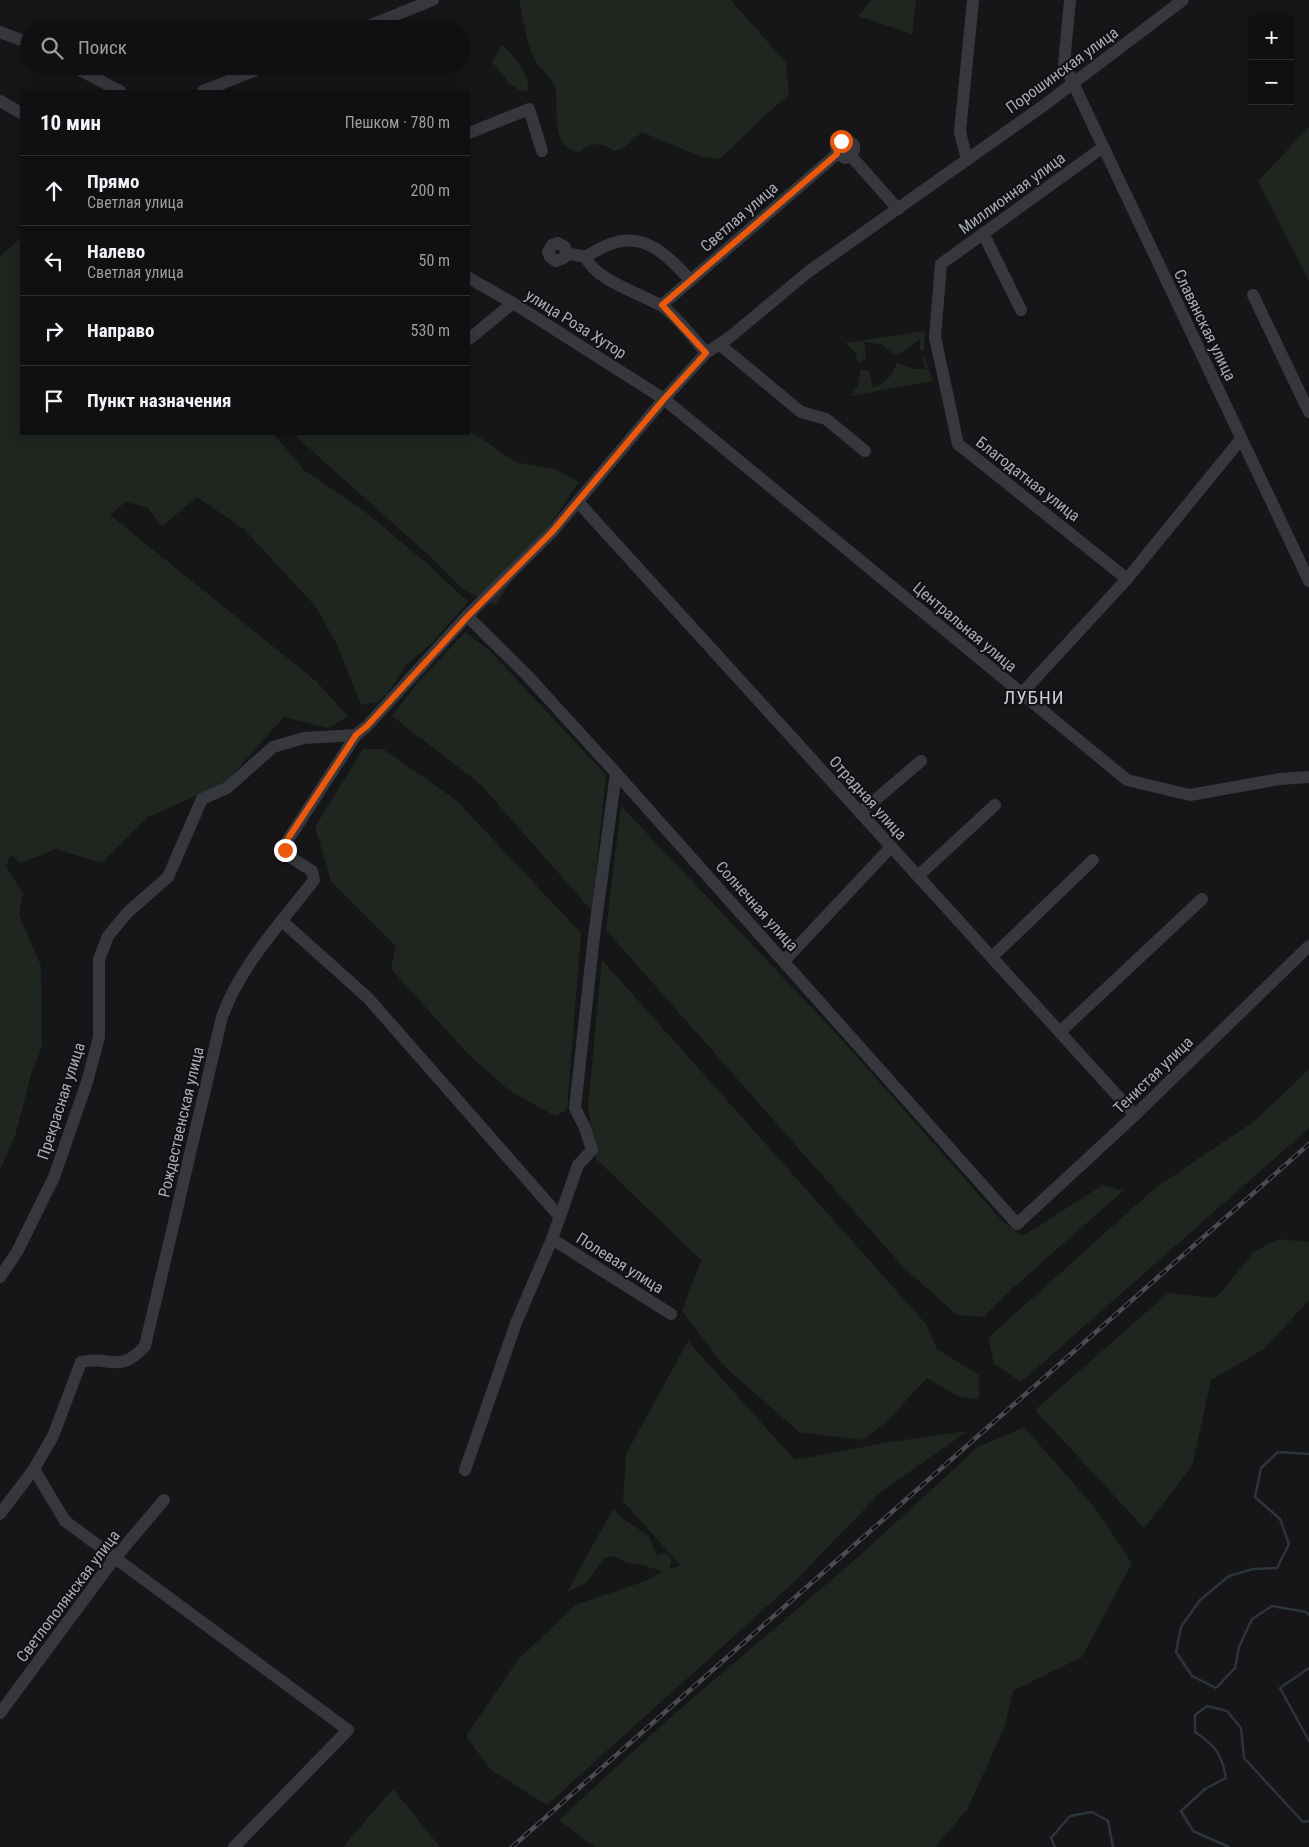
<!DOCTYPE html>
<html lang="ru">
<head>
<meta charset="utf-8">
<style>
	:root { --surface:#101012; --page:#19191b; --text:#f1f3f6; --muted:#9c9d9f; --line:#303032 }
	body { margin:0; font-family:"Roboto Condensed",sans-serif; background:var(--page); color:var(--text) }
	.controls { position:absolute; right:15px; top:15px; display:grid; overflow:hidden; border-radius:0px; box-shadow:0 2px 12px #0003 }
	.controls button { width:45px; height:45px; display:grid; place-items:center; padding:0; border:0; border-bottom:1px solid var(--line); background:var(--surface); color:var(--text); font:25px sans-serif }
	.stop { position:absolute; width:15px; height:15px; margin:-11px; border:4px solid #ea580c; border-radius:50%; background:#fff }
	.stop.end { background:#ea580c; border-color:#fff; box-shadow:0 1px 5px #0008 }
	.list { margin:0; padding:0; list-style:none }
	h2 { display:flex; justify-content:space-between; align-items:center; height:65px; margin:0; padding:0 20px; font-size:21px }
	h2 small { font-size:16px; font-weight:400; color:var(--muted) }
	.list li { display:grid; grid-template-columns:32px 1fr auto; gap:15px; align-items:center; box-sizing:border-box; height:70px; padding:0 20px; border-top:1px solid var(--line) }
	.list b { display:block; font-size:19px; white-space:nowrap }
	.list p { margin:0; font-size:16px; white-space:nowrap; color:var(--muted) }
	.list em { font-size:16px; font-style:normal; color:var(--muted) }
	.icon { flex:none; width:28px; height:28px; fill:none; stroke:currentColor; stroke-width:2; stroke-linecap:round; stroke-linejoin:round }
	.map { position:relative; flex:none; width:1309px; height:1847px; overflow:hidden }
	.search { position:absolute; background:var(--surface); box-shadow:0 2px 12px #0003; left:20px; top:20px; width:450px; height:55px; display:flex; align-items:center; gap:12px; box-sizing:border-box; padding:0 18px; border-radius:28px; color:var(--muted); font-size:19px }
	.panel { position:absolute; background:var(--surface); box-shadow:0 2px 12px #0003; left:20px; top:90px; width:450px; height:345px; border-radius:0px }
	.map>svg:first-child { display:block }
	.green { fill:#1e261f }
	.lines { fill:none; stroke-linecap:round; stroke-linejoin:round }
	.stream { stroke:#2c353c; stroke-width:2.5 }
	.minor { stroke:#37383d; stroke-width:12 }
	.rail-casing { stroke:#4a4c52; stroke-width:4.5 }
	.rail { stroke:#111113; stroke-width:2.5; stroke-dasharray:8; stroke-linecap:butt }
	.route { stroke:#ea580c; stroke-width:6 }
	.labels { text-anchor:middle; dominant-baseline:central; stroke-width:4; stroke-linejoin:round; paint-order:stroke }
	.street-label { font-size:16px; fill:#a8adb8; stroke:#111113 }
	.quarter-label { font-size:19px; letter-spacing:1px; fill:#c9ccd4; stroke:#111113 }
</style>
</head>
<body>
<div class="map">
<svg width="1309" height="1847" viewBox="0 0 1309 1847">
	<rect width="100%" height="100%" fill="#161618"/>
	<g class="green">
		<path d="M 519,0 L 731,0 L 786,63 L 789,95 L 763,117 L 720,159 L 702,157 L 642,132 L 622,149 L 614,151 C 602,142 590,142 579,152 C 546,146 562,106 554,85 C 550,76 540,69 535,60 C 527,46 523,17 519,0 Z"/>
		<polygon points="872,0 916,0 912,34 858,16"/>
		<path d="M 502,45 C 513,55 530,74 528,90 L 522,92 L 510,84 L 492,62 Z"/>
		<polygon points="1309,127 1309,281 1258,181"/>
		<polygon points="21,238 21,434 274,434 304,470 363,510 430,566 468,602 430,645 407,664 387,694 375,703 361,705 337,645 316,607 244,529 197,497 162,526 147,507 125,502 110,515 317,682 348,716 328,728 284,717 225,783 148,817 102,863 56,849 21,863 10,855 6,867 23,893 19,915 41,966 42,1047 32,1071 15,1136 0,1170 0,256"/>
		<polygon points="925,331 924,351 920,351 920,339 896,356 881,344 864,342 866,358 858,363 855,352 845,343"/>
		<path d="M 924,357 L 933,381 L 850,396 L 858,386 L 860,370 L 869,371 L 873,388 C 886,383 892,376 897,363 L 914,369 L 926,369 L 922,358 Z"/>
		<polygon points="469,432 475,434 515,462 554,469 579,482 495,605 464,590 433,559 293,434 469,434"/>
		<polygon points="465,632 488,649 606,775 592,911 480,784 392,716 414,687"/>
		<polygon points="363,749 383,749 456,800 581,933 567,1110 555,1116 510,1091 469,1055 391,969 396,946 331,881 315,827"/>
		<polygon points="621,806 844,1042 1003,1222 1023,1236 1103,1185 1123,1191 1013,1288 984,1317 957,1315 904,1268 606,930"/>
		<polygon points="602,960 926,1324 937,1349 979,1375 979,1399 959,1397 927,1378 886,1422 862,1440 799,1432 725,1367 682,1311 701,1260 596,1159 588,1106"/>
		<polygon points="1309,1069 1309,1128 1021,1382 994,1364 988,1338 1155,1188 1256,1120"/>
		<polygon points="1278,1239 1309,1242 1309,1300 1264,1349 1211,1380 1192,1466 1144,1528 1035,1410 1168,1293 1216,1298 1254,1252"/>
		<polygon points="688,1341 795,1460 890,1442 968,1431 882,1491 795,1581 547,1805 491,1770 466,1736 518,1660 575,1605 645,1581 663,1572 640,1564 628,1563 612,1556 604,1558 587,1582 567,1592 613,1509 625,1520 649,1536 656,1555 666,1553 672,1559 669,1569 680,1565 623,1501 626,1454"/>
		<polygon points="1024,1427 1096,1509 1132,1563 1082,1657 1013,1691 1005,1726 967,1810 935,1847 595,1847 559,1820 665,1722 857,1558 978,1447"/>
		<polygon points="393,1789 440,1847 343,1847"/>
	</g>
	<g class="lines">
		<g class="stream">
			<polyline points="1309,1454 1278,1452 1261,1468 1255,1497 1280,1519 1289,1544 1277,1568 1253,1569 1229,1576 1200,1600 1181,1627 1176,1652 1192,1676 1216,1688 1235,1668 1239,1647 1252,1619 1272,1606 1306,1612 1309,1615"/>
			<polyline points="1309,1668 1280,1688 1309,1741"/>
			<polyline points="1055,1847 1051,1838 1070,1816 1092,1812 1108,1821 1113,1847"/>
			<path d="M 1229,1847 L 1193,1831 L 1181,1811 L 1205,1789 L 1226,1778 C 1222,1754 1215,1745 1195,1732 L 1195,1715 L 1207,1706 L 1227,1711 L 1241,1728 L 1244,1758 L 1303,1822 L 1309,1821"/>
		</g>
		<g class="minor">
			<polyline points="1070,0 1064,64 1309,581"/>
			<polyline points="361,29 433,0"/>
			<polyline points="0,32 29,43"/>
			<polyline points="72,66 120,91"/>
			<polyline points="203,91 266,66"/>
			<polyline points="0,101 21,113"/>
			<polyline points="469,133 529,109 542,151"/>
			<polyline points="1102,148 941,264 935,337 958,444 1127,579"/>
			<polyline points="851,156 898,209"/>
			<polyline points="967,160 960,132 973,0"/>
			<polyline points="984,235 1021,310"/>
			<path d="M 566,253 L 564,258 L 556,261 L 550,257 L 548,252 L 552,245 L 558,243 L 565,247 L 566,253 L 586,257 C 593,279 641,294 660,305 C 672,311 697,342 706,353"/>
			<path d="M 586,257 C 632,225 657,243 690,280"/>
			<polyline points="469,278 513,303 664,399 1127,780 1190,795 1280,779 1309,777"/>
			<polyline points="1253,295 1309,412"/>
			<polyline points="662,305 837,154 845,158 851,156 854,150 854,145 847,140 841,141 836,147 837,154"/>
			<polyline points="469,339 513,303"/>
			<polyline points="720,345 801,412 826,419 865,451"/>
			<polyline points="578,502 1135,1115"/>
			<polyline points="467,616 526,674 616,773 1017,1224 1135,1115 1309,946"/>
			<polyline points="1021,694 1127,579 1241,439"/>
			<polyline points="860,813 921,761"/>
			<polyline points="918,876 995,805"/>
			<polyline points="282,921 368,998 560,1217"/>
			<polyline points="993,956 1093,860"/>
			<polyline points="784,961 891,847"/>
			<polyline points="1061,1031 1202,899"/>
			<polyline points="552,1239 671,1314"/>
			<polyline points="0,1277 17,1252 54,1177 87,1082 99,1037 99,959 108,936 128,912 168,877 202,799 227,788 273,747 304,738 356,735"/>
			<polyline points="34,1469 65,1521 348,1730 234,1847"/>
			<polyline points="465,1470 516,1323 552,1239 578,1165 592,1150 585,1128 575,1108 594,936 616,773"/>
			<path d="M 0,1514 L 34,1469 L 53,1436 L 81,1362 C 110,1355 119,1375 145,1346 L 222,1017 C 240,966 281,923 314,880 L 312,871 L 287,855 L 284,846 L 356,735 L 367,726 L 467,616 L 552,532 L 664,399 L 706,353 L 730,337 L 808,272 L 1043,106 L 1183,0"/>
			<polyline points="0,1713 114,1559 164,1500"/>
		</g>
		<g class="rail-casing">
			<polyline id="rail" points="512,1847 1309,1144"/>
		</g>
		<use href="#rail" class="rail"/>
	</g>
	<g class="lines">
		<polyline class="route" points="285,850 284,846 289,837 356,735 367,726 468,616 552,532 664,399 706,353 662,305 837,154 836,147 841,141"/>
	</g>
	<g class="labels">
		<g class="street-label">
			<text transform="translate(1062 70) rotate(-36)">Порошинская улица</text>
			<text transform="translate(1012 193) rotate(-36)">Миллионная улица</text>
			<text transform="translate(739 217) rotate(-41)">Светлая улица</text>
			<text transform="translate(576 324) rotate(32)">улица Роза Хутор</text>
			<text transform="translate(1205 325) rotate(64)">Славянская улица</text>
			<text transform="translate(1028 479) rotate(38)">Благодатная улица</text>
			<text transform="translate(965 627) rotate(40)">Центральная улица</text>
			<text transform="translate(868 798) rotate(48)">Отрадная улица</text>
			<text transform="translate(757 906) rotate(48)">Солнечная улица</text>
			<text transform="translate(1153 1075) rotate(-44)">Тенистая улица</text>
			<text transform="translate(61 1101) rotate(-72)">Прекрасная улица</text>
			<text transform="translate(181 1122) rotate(-77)">Рождественская улица</text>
			<text transform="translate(620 1263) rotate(32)">Полевая улица</text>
			<text transform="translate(68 1596) rotate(-53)">Светлополянская улица</text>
		</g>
		<g class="quarter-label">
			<text x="1034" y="697">ЛУБНИ</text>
		</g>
	</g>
</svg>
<div class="controls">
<button>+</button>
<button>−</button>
</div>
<div class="stop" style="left:841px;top:141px"></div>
<div class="stop end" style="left:285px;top:850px"></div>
<div class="search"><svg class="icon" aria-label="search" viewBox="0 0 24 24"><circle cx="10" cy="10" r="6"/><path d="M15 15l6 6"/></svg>Поиск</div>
<section class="panel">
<h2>10 мин<small>Пешком · 780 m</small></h2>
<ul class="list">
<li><svg class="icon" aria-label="ahead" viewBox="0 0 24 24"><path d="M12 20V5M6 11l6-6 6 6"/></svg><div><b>Прямо</b><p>Светлая улица</p></div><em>200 m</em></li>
<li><svg class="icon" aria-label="left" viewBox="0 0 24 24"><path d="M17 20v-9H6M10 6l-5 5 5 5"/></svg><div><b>Налево</b><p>Светлая улица</p></div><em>50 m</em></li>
<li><svg class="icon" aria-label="right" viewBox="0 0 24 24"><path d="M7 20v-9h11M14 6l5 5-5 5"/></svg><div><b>Направо</b></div><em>530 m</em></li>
<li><svg class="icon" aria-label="arrive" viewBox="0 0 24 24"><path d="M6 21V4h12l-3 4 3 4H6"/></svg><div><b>Пункт назначения</b></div></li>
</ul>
</section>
</div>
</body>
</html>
